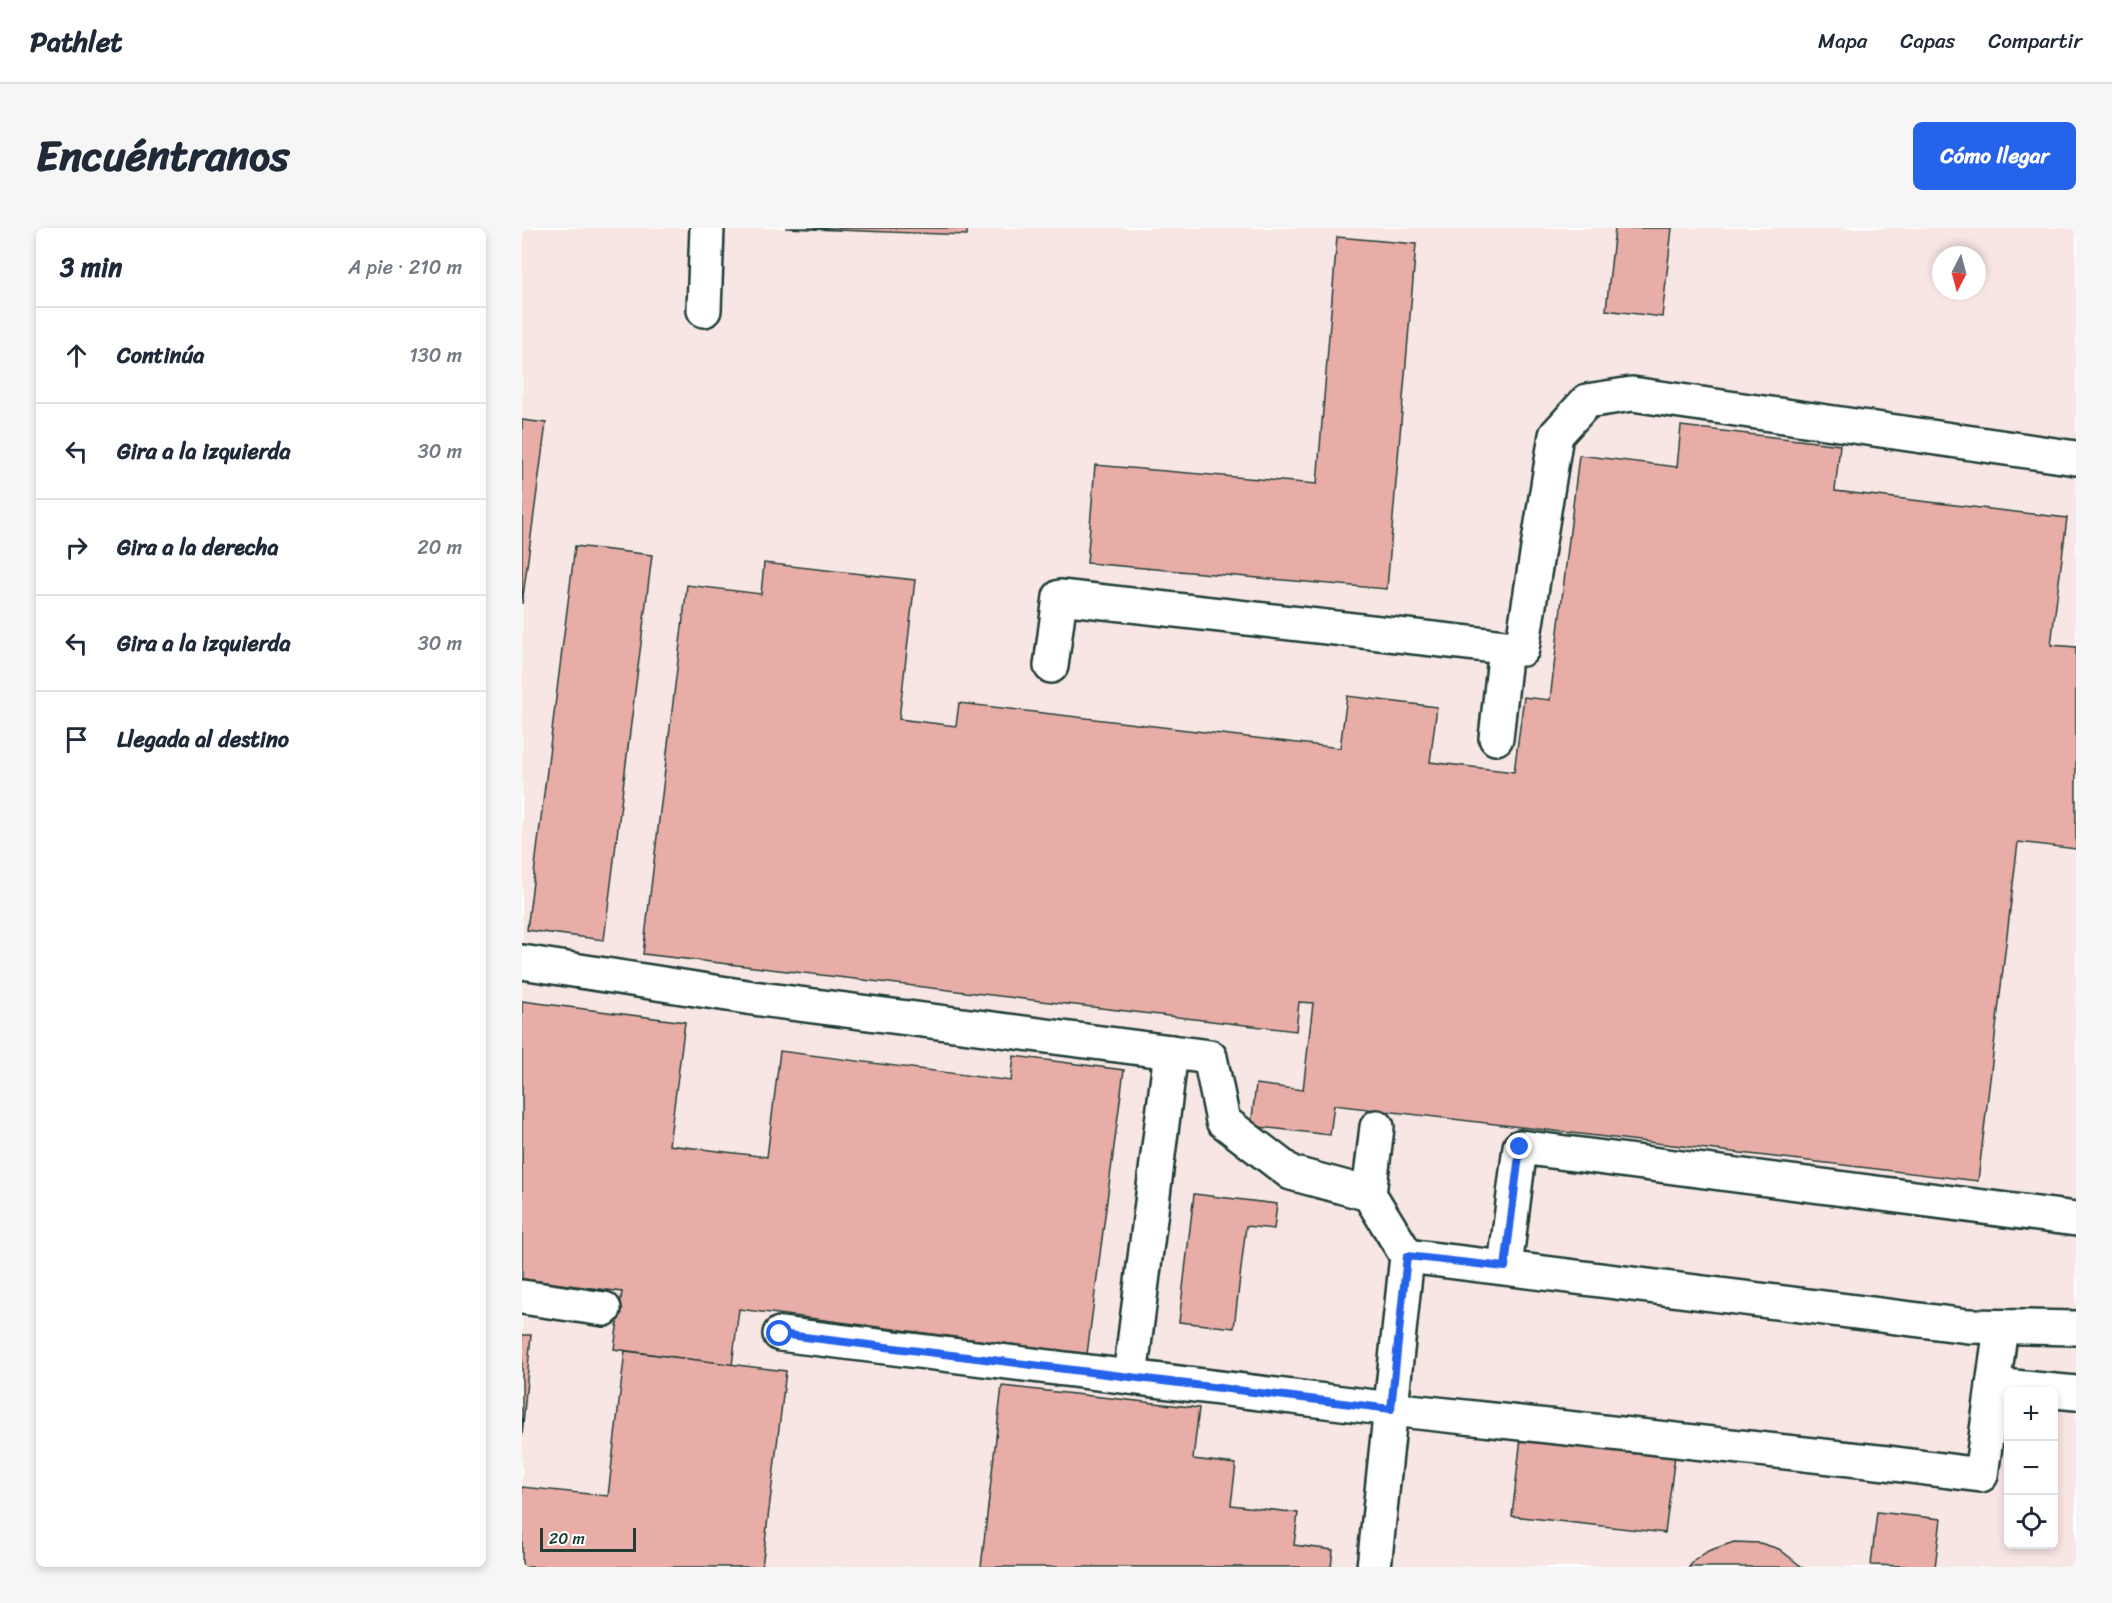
<!DOCTYPE html>
<html lang="es">
<head>
<meta charset="utf-8">
<style>
	:root { --surface:#fff; --page:#f6f6f7; --text:#1f2937; --muted:#747a83; --line:#e0e1e3; --accent:#2563eb }
	body { margin:0; font-family:Sriracha,sans-serif; background:var(--page); color:var(--text) }
	.controls { position:absolute; right:18px; bottom:18px; display:grid; overflow:hidden; border-radius:9px; box-shadow:0 3px 9px #0003 }
	.controls button { width:54px; height:54px; display:grid; place-items:center; padding:0; border:0; border-bottom:2px solid var(--line); background:var(--surface); color:var(--text); font:30px sans-serif }
	.compass { position:absolute; left:1410px; top:18px; width:54px; height:54px; border-radius:50%; background:var(--surface); box-shadow:0 3px 9px #0003; rotate:186deg }
	.scale { position:absolute; left:18px; bottom:15px; width:96px; box-sizing:border-box; padding-left:6px; border:3px solid #1f3d34; border-top:0; font-size:16px; line-height:21px; white-space:nowrap; color:#1f3d34; -webkit-text-stroke:4px #fff; paint-order:stroke }
	.stop { position:absolute; width:18px; height:18px; margin:-14px; border:4px solid #2563eb; border-radius:50%; background:#fff }
	.stop.end { background:#2563eb; border-color:#fff; box-shadow:0 2px 6px #0008 }
	.list { margin:0; padding:0; list-style:none }
	h2 { display:flex; justify-content:space-between; align-items:center; height:78px; margin:0; padding:0 24px; font-size:26px }
	h2 small { font-size:20px; font-weight:400; color:var(--muted) }
	.list li { display:grid; grid-template-columns:39px 1fr auto; gap:18px; align-items:center; box-sizing:border-box; height:96px; padding:0 24px; border-top:2px solid var(--line) }
	.list b { display:block; font-size:22px; white-space:nowrap }
	.list em { font-size:20px; font-style:normal; color:var(--muted) }
	.icon { flex:none; width:33px; height:33px; fill:none; stroke:currentColor; stroke-width:2; stroke-linecap:round; stroke-linejoin:round }
	.map { position:relative; flex:none; width:1554px; height:1339px; overflow:hidden; border-radius:9px }
	header { display:flex; align-items:center; gap:36px; box-sizing:border-box; height:84px; padding:0 30px; background:var(--surface); border-bottom:2px solid var(--line) }
	header strong { font-size:28px }
	nav { display:flex; gap:33px; margin-inline-start:auto; font-size:21px }
	.intro { display:flex; align-items:center; justify-content:space-between; box-sizing:border-box; height:144px; padding:0 36px }
	h1 { margin:0; font-size:42px }
	.button { padding:15px 27px; border-radius:9px; background:var(--accent); color:#fff; font-size:21px; font-weight:700 }
	main { display:flex; gap:36px; padding:0 36px }
	aside { flex:1; background:var(--surface); border-radius:9px; box-shadow:0 3px 9px #0003 }
	.map>svg:first-child { display:block }
	.built { fill:#f8e6e5; fill-rule:evenodd }
	.building { fill:#e8ada7; stroke:#1f3d34; stroke-width:1.5 }
	.lines { fill:none; stroke-linecap:round; stroke-linejoin:round }
	.minor-casing { stroke:#1f3d34; stroke-width:38 }
	.minor { stroke:#fff; stroke-width:33 }
	.route { stroke:#2563eb; stroke-width:8 }
</style>
</head>
<body>
<header>
<strong>Pathlet</strong>
<nav><a>Mapa</a><a>Capas</a><a>Compartir</a></nav>
</header>
<div class="intro"><h1>Encuéntranos</h1><a class="button">Cómo llegar</a></div>
<main>
<aside>
<h2>3 min<small>A pie · 210 m</small></h2>
<ul class="list">
<li><svg class="icon" aria-label="ahead" viewBox="0 0 24 24"><path d="M12 20V5M6 11l6-6 6 6"/></svg><div><b>Continúa</b></div><em>130 m</em></li>
<li><svg class="icon" aria-label="left" viewBox="0 0 24 24"><path d="M17 20v-9H6M10 6l-5 5 5 5"/></svg><div><b>Gira a la izquierda</b></div><em>30 m</em></li>
<li><svg class="icon" aria-label="right" viewBox="0 0 24 24"><path d="M7 20v-9h11M14 6l5 5-5 5"/></svg><div><b>Gira a la derecha</b></div><em>20 m</em></li>
<li><svg class="icon" aria-label="left" viewBox="0 0 24 24"><path d="M17 20v-9H6M10 6l-5 5 5 5"/></svg><div><b>Gira a la izquierda</b></div><em>30 m</em></li>
<li><svg class="icon" aria-label="arrive" viewBox="0 0 24 24"><path d="M6 21V4h12l-3 4 3 4H6"/></svg><div><b>Llegada al destino</b></div></li>
</ul>
</aside>
<div class="map">
<svg width="1554" height="1339" viewBox="0 0 1554 1339">
	<rect width="100%" height="100%" fill="#fff"/>
	<filter id="ink" filterUnits="userSpaceOnUse"><feTurbulence type="fractalNoise" baseFrequency=".0167" numOctaves="2"/><feDisplacementMap in="SourceGraphic" scale="12" xChannelSelector="R" yChannelSelector="G"/><feConvolveMatrix kernelMatrix="1 2 1 2 8 2 1 2 1" color-interpolation-filters="sRGB"/></filter>
	<g filter="url(#ink)">
		<path class="built" d="M 0,0 L 1554,0 L 1554,1339 L 0,1339 ZM 1419,27 L 1455,27 L 1455,63 L 1419,63 ZM 1486,1164 L 1532,1164 L 1532,1316 L 1486,1316 Z"/>
		<g class="building">
			<polygon points="263,0 445,0 445,7"/>
			<polygon points="1093,0 1150,0 1140,89 1084,82"/>
			<polygon points="815,9 894,16 865,361 565,335 573,237 795,256"/>
			<polygon points="0,192 24,195 0,376"/>
			<polygon points="1159,198 1318,217 1313,263 1545,290 1529,417 1554,419 1554,621 1496,614 1456,953 812,877 808,907 729,898 734,856 781,862 791,775 777,774 774,803 121,726 165,357 239,366 242,335 393,352 377,491 434,498 437,475 818,520 825,468 915,479 908,534 992,544 1002,469 1028,472 1057,227 1155,239"/>
			<polygon points="53,318 130,327 82,712 5,702"/>
			<polygon points="0,773 163,794 147,917 245,929 258,823 489,853 492,828 602,842 565,1126 217,1081 210,1137 92,1121 100,1064 0,1051"/>
			<polygon points="672,966 755,976 752,1001 724,998 712,1100 657,1094"/>
			<polygon points="0,1107 9,1107 0,1208"/>
			<polygon points="103,1123 264,1143 240,1339 0,1339 0,1259 86,1268"/>
			<polygon points="480,1158 677,1180 671,1231 714,1236 709,1277 776,1285 772,1317 811,1322 809,1339 459,1339"/>
			<polygon points="999,1209 1153,1227 1143,1305 990,1288"/>
			<polygon points="1355,1284 1419,1291 1413,1339 1349,1337"/>
			<polygon points="1212,1314 1238,1315 1257,1321 1280,1339 1167,1339 1173,1332 1186,1323"/>
		</g>
		<g class="lines">
			<g class="minor-casing">
				<g id="minor">
					<polyline points="182,82 185,0"/>
					<polyline points="529,438 538,369 1000,421 1034,207 1065,173 1110,166 1554,230"/>
					<polyline points="974,510 984,420"/>
					<polyline points="0,734 231,770 688,829 701,893 769,945 847,966 885,1028"/>
					<polyline points="847,966 855,899"/>
					<polyline points="983,1039 998,919 1554,991"/>
					<polyline points="0,1069 82,1081"/>
					<polyline points="258,1106 869,1181 1365,1235 1459,1247 1479,1099"/>
					<polyline points="608,1149 649,824"/>
					<polyline points="1471,1157 1554,1165"/>
					<polyline points="852,1339 885,1028 1446,1098 1554,1100"/>
				</g>
			</g>
			<use href="#minor" class="minor"/>
		</g>
	</g>
	<g class="lines" filter="url(#ink)">
		<polyline class="route" points="258,1106 869,1181 885,1028 983,1039 998,919"/>
	</g>
</svg>
<div class="controls">
<button>+</button>
<button>−</button>
<button><svg class="icon" aria-label="locate" viewBox="0 0 24 24"><circle cx="12" cy="12" r="6"/><path d="M12 2v4M12 18v4M2 12h4M18 12h4"/></svg></button>
</div>
<svg class="compass" viewBox="-18 -18 36 36"><path d="M0-13l5 13h-10z" fill="#e53935"/><path d="M0 13l5-13h-10z" fill="#747a83"/></svg>
<div class="scale">20 m</div>
<div class="stop" style="left:258px;top:1106px"></div>
<div class="stop end" style="left:998px;top:919px"></div>
</div>
</main>
</body>
</html>
